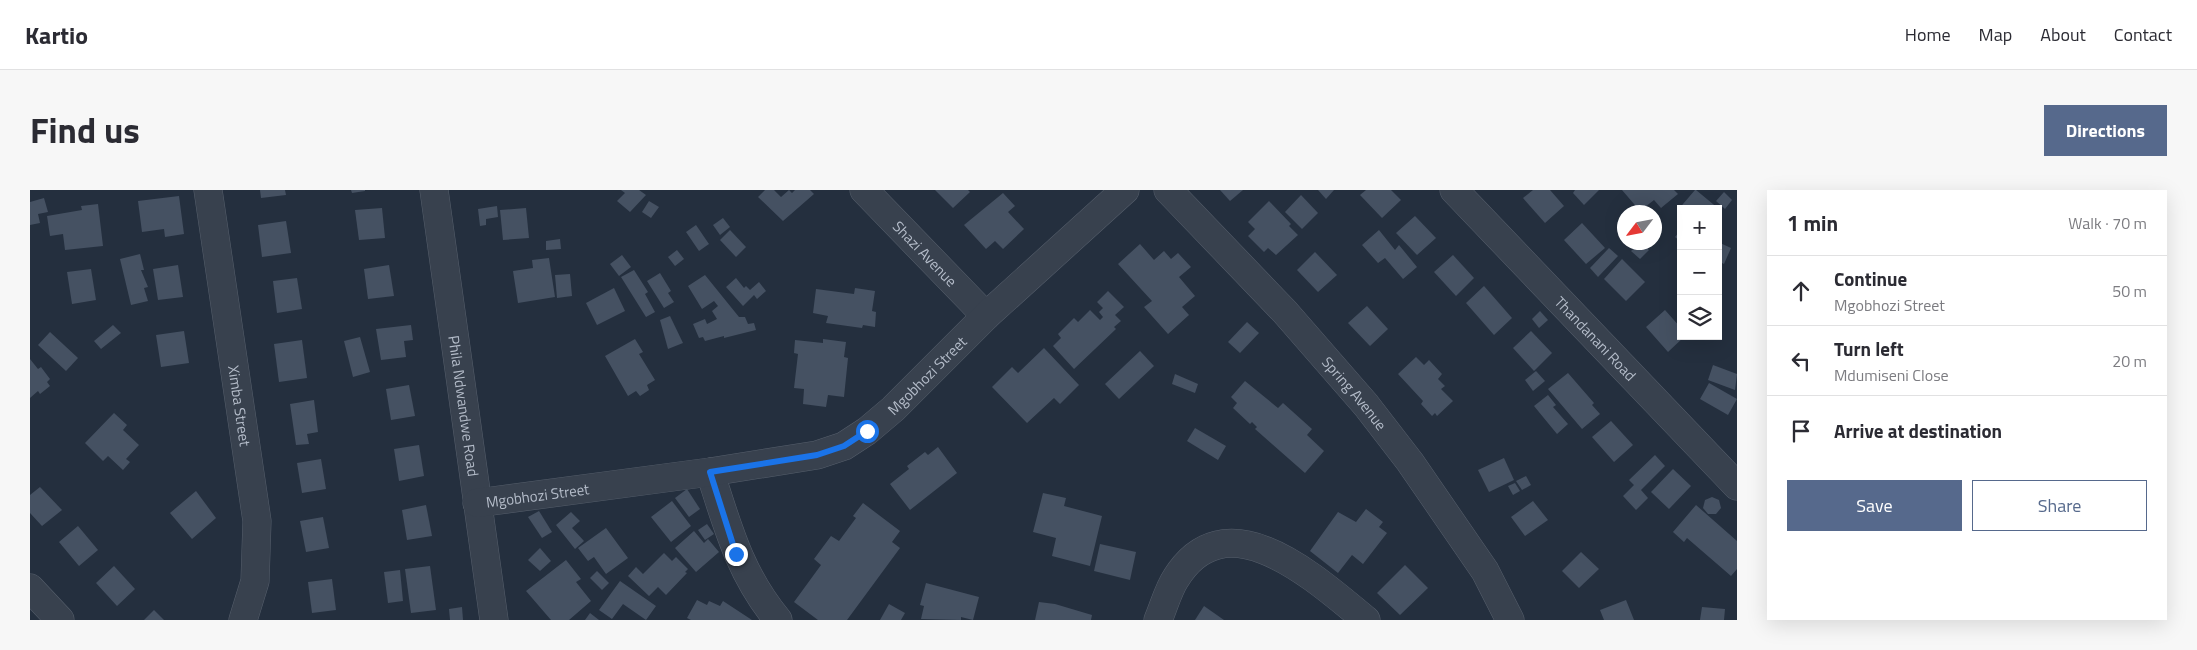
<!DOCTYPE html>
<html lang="en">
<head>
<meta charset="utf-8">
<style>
	:root { --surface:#fff; --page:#f7f7f7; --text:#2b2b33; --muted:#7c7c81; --line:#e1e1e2; --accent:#56698c }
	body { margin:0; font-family:"Titillium Web",sans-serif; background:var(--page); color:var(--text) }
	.controls { position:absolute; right:15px; top:15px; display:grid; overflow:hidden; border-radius:0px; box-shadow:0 5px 20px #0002 }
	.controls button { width:45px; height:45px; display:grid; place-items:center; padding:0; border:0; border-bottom:1px solid var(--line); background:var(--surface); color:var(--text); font:25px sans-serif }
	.compass { position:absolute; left:1587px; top:15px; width:45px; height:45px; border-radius:50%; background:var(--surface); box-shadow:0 5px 20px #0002; rotate:238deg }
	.stop { position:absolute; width:15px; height:15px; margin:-11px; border:4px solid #1a73e8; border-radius:50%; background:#fff }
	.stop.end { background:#1a73e8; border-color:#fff; box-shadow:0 1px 5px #0008 }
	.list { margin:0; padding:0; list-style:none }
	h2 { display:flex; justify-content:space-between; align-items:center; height:65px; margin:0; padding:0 20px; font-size:21px }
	h2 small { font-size:16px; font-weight:400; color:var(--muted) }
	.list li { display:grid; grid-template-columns:32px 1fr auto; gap:15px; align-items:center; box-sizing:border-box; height:70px; padding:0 20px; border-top:1px solid var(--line) }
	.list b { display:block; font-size:19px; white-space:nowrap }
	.list p { margin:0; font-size:16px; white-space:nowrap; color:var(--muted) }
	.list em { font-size:16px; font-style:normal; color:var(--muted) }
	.actions { display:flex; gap:10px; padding:15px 20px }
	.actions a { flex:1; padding:11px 0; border:1px solid var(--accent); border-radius:0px; text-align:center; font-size:18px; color:var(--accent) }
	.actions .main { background:var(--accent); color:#fff }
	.icon { flex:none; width:28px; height:28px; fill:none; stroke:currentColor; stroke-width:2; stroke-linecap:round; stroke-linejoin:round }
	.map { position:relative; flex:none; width:1707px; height:430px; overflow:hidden; border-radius:0px }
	header { display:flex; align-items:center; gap:30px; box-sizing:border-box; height:70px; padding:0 25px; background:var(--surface); border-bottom:1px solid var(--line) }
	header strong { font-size:24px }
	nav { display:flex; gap:28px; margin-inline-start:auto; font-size:18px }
	.intro { display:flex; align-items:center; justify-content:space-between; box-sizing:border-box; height:120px; padding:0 30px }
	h1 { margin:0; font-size:35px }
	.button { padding:12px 22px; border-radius:0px; background:var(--accent); color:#fff; font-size:18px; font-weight:700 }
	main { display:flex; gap:30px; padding:0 30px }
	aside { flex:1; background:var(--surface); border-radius:0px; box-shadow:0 5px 20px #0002 }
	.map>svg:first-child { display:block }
	.building { fill:#455162 }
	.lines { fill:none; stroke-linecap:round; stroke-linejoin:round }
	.street-casing { stroke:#565f6c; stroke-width:29 }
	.street { stroke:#38414e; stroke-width:28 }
	.route { stroke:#1a73e8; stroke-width:6 }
	.labels { text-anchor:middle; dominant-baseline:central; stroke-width:5; stroke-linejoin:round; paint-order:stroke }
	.street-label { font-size:15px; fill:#b4bcc9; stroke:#1d2633 }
</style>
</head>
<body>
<header>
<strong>Kartio</strong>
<nav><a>Home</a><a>Map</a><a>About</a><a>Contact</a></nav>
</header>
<div class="intro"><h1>Find us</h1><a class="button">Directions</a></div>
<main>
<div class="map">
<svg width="1707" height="430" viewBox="0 0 1707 430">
	<rect width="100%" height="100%" fill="#242f3e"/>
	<g class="building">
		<polygon points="230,0 255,0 256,5 231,8"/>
		<polygon points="321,0 335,0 335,1 322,3"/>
		<polygon points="591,0 609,0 616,5 600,22 587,11 595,3"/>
		<polygon points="735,0 744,0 751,7 759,0 762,3 765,0 780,0 784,4 753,31 728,7"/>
		<polygon points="905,0 938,0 940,2 923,18"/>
		<polygon points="1190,0 1213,0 1200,11"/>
		<polygon points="1288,0 1304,0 1296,9"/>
		<polygon points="1336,0 1361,0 1371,10 1352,28 1330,5"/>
		<polygon points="1503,0 1520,0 1534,16 1515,33 1493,8"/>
		<polygon points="1545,0 1569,0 1554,15 1543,3"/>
		<polygon points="1592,0 1644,0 1648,4 1631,18 1624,10 1610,21"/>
		<polygon points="1665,0 1666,0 1689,19 1651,19 1651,25 1647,21"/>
		<polygon points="1694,2 1702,10 1695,19 1686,11"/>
		<polygon points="973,3 985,16 978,22 994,39 973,59 965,51 956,59 934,35"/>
		<polygon points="1271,5 1288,23 1272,39 1255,22"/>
		<polygon points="149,6 154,44 135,47 134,39 112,42 108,11"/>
		<polygon points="14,8 18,22 8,24 10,33 0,35 0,12"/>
		<polygon points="619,11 629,17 621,28 612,22"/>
		<polygon points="1239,11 1261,34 1259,36 1268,45 1246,65 1238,58 1234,62 1218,46 1225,39 1218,32"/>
		<polygon points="68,14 73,56 35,60 33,44 20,46 17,26 52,20 51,16"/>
		<polygon points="467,16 468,27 456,29 456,35 450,36 448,19"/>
		<polygon points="352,18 355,48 329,50 325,20"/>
		<polygon points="496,18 499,48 473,50 470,20"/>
		<polygon points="1385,26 1406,48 1387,65 1366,43"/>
		<polygon points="693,28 700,37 690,45 683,35"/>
		<polygon points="256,31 261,63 232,67 228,35"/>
		<polygon points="1552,33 1575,58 1556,74 1534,50"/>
		<polygon points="666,35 679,54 669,61 656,42"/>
		<polygon points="700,40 716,57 706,67 690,50"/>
		<polygon points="1349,40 1365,60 1369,55 1387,77 1373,89 1355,68 1348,73 1332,55"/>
		<polygon points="1651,40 1651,52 1645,47"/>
		<polygon points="530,49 531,59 516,60 516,51"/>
		<polygon points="1611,52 1619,60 1610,69 1601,61"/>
		<polygon points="1688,52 1701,58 1694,74 1688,71"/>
		<polygon points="1110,54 1124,70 1134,61 1141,69 1148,63 1161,77 1149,87 1165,106 1152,117 1159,125 1138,144 1114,117 1122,111 1088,74"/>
		<polygon points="1579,58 1588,66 1568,87 1560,78"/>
		<polygon points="647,60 654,69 645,76 638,67"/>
		<polygon points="1285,62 1307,85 1288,102 1267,80"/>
		<polygon points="110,64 114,80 111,80 118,97 114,98 118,111 101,115 90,69"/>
		<polygon points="592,65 601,77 589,86 580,74"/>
		<polygon points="1423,65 1444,88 1426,106 1404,82"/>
		<polygon points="519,68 525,107 488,113 483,81 503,78 502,70"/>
		<polygon points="1592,69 1615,92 1596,111 1574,89"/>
		<polygon points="148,75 153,107 128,110 123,79"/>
		<polygon points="359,75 364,106 338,109 334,79"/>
		<polygon points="61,79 66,110 42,114 37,82"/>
		<polygon points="604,80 618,102 615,104 625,122 616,127 591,87"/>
		<polygon points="630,83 641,101 638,103 644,112 634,118 617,91"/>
		<polygon points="540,84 542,106 527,108 525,85"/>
		<polygon points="675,85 709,127 715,127 718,134 724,133 726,140 694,148 694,146 675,151 673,147 669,148 663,134 675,129 677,134 687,129 682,121 688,116 684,111 672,119 658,96"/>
		<polygon points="267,88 272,119 247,123 243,91"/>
		<polygon points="706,88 714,98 716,96 720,100 729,92 736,101 727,109 724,105 713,116 696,97"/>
		<polygon points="1454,96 1482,128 1464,145 1436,113"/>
		<polygon points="584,98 595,121 567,135 556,113"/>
		<polygon points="825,98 845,101 842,121 846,122 845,137 833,135 832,138 796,133 798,126 783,123 786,99 824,104"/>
		<polygon points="1078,101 1094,117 1085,125 1091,131 1084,137 1086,139 1044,179 1023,156 1031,148 1028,144 1044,128 1048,132 1060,120 1070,130 1073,127 1069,122 1073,118 1067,112"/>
		<polygon points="1337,116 1358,139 1340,156 1318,133"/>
		<polygon points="1635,120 1651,138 1651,146 1655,146 1638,162 1616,137"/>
		<polygon points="1510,121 1518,130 1509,138 1502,129"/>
		<polygon points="640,126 653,153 638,159 630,130"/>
		<polygon points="1217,132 1229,143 1210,163 1198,152"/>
		<polygon points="83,135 91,143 71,159 64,151"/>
		<polygon points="381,135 383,150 374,151 376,167 351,170 346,139"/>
		<polygon points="154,141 159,173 131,177 126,145"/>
		<polygon points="1501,141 1522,163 1504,181 1483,158"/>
		<polygon points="20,142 48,168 36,181 8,155"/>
		<polygon points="330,147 340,182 323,187 314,151"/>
		<polygon points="605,149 613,162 609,164 625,190 617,195 619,200 610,206 606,201 598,206 575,166"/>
		<polygon points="793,149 816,152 814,167 818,168 814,207 798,205 796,217 773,214 774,199 764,198 768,164 764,163 765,150 793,153"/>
		<polygon points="272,150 277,188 249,192 244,154"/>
		<polygon points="1014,158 1049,195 1030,214 1024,208 997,233 962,197 982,177 988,183"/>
		<polygon points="1110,161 1124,176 1089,209 1075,194"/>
		<polygon points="1386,167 1394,175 1399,170 1412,184 1408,189 1415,196 1411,199 1423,211 1407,226 1405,223 1402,226 1391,214 1393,211 1368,184"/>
		<polygon points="0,169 8,179 11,177 20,189 17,192 20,196 10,204 8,201 0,208"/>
		<polygon points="1683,175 1707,184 1705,200 1678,190"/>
		<polygon points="1506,181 1515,191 1503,201 1495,190"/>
		<polygon points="1538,183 1564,213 1562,215 1570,224 1552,239 1518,199"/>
		<polygon points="1145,184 1168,194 1165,203 1142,194"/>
		<polygon points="1215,191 1248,218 1253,213 1282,239 1277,245 1294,261 1275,283 1225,239 1227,237 1222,232 1220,234 1203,218 1207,213 1201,207"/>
		<polygon points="1679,193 1707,209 1698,225 1670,209"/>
		<polygon points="379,195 385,226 361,230 356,199"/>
		<polygon points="1518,205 1526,215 1523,217 1538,234 1527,244 1504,216"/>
		<polygon points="284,210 288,242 277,244 279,254 266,255 260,214"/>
		<polygon points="84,223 97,235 93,240 109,255 96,269 100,272 93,280 78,266 73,271 55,253"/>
		<polygon points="1581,231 1603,255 1584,272 1562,247"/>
		<polygon points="1165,238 1196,256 1188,270 1157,251"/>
		<polygon points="389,255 394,286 369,291 364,259"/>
		<polygon points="908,257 927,283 880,320 860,294 879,279 877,276 895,262 898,265"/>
		<polygon points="1625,265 1635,276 1611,300 1618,308 1606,320 1593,306 1604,295 1599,290"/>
		<polygon points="1474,268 1484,290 1459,302 1448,280"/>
		<polygon points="291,269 296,299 272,303 267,273"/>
		<polygon points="1643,279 1661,296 1639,319 1621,302"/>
		<polygon points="1496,286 1501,295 1492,300 1486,291"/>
		<polygon points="1485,293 1490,301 1483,305 1478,296"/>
		<polygon points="10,297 32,320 12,336 0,323 0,305"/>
		<polygon points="657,299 670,319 659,327 645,308"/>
		<polygon points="166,301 186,328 162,349 140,323"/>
		<polygon points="1013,303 1036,308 1034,316 1072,326 1060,376 1022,366 1026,348 1003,342"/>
		<polygon points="1682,307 1689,310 1691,318 1686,324 1678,324 1673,318 1675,310"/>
		<polygon points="642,311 661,336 641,352 621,327"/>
		<polygon points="1503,311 1518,330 1495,346 1481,327"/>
		<polygon points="833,313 870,341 862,352 870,358 817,430 788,430 764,412 791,375 784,369 801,346 809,351 826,328 823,326"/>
		<polygon points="396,315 402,346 377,350 372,320"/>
		<polygon points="1666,315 1707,351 1707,379 1701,386 1657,348 1654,352 1643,342"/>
		<polygon points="1336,319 1353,332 1349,337 1357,343 1333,374 1322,365 1308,383 1280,361 1308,322 1326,332"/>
		<polygon points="509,321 522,342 512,348 498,327"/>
		<polygon points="541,322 550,331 542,338 554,351 545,359 526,335"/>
		<polygon points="293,327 299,358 276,362 270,331"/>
		<polygon points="677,334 684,344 675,350 668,340"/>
		<polygon points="48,336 68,360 49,376 29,352"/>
		<polygon points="576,338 598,368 576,384 564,367 558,371 548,358"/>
		<polygon points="664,341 674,353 678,349 689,362 666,382 645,358"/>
		<polygon points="1070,354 1106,362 1100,390 1064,381"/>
		<polygon points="510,358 521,371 510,381 498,370"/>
		<polygon points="1551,362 1569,379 1549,398 1532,381"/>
		<polygon points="634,363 642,371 646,367 658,379 655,382 657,383 636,405 628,397 619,406 598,386 606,377 613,384"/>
		<polygon points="536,370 551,389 546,392 561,411 539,430 521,430 496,401"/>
		<polygon points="1375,375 1398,398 1370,425 1347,403"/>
		<polygon points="84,376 105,399 87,416 66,393"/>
		<polygon points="400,376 406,420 381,423 375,379"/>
		<polygon points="370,380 373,411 358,413 354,382"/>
		<polygon points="567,381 579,393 572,400 560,388"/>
		<polygon points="302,389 306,420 282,423 278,392"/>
		<polygon points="590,391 626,416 616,430 593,414 582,429 569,420"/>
		<polygon points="896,393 949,407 943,430 931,427 931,430 891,429 894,416 890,415"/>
		<polygon points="667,410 677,415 679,411 690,416 693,411 722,430 661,430 657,428"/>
		<polygon points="1596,410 1604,430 1574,430 1570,420"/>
		<polygon points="1009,412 1025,414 1062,425 1061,430 1005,430"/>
		<polygon points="859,414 875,423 871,430 850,430"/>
		<polygon points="1174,416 1194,430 1165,430"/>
		<polygon points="432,417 433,430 420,430 419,419"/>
		<polygon points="1672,417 1695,419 1694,430 1670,430"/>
		<polygon points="124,420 134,430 114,430"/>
		<polygon points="560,423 569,430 555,430"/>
	</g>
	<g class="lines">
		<g class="street-casing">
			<g id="street">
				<path id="s1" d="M 178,0 L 227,331 L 225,391 L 213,430"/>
				<path id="s2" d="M 404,0 L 464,430"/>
				<path id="s3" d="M 834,0 L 956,126"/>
				<path id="s4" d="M 1138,0 L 1255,122 L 1336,215 L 1380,272 L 1455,381 L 1480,430"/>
				<path id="s5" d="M 1424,0 L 1707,296"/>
				<path d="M 680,282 C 698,338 710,384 748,430"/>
				<path id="s6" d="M 447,313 L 680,282 L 787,265 L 814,256 L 837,241 L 863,219 L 956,126 L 1095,0"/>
				<polyline points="0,398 30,430"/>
				<path d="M 1128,430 C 1134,416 1138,400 1146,388 C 1197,306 1287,390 1336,430"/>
			</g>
		</g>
		<use href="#street" class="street"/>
	</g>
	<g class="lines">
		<polyline class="route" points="706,364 680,282 787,265 814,256 837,241"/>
	</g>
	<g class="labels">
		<g class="street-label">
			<text stroke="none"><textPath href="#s3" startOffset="88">Shazi Avenue</textPath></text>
			<text stroke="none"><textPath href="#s5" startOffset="205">Thandanani Road</textPath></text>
			<text stroke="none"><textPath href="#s6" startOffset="481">Mgobhozi Street</textPath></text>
			<text stroke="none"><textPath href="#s4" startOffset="276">Spring Avenue</textPath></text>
			<text stroke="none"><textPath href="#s2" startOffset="218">Phila Ndwandwe Road</textPath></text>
			<text stroke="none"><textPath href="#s1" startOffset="218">Ximba Street</textPath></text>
			<text stroke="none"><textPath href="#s6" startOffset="61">Mgobhozi Street</textPath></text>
		</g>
	</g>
</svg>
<div class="controls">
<button>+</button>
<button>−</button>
<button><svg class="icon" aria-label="layers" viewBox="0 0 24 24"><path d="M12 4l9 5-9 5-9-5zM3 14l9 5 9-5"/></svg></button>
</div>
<svg class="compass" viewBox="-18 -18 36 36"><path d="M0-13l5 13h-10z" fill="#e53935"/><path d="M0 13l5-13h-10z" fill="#7c7c81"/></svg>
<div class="stop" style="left:837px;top:241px"></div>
<div class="stop end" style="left:706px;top:364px"></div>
</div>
<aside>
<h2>1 min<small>Walk · 70 m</small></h2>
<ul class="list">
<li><svg class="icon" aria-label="ahead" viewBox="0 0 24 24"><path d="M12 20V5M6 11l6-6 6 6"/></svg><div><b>Continue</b><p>Mgobhozi Street</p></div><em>50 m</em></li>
<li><svg class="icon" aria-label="left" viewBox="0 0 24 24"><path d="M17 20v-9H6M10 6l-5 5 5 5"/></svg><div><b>Turn left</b><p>Mdumiseni Close</p></div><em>20 m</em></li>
<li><svg class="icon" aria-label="arrive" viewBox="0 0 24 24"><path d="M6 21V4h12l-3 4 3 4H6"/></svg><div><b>Arrive at destination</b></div></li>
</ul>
<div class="actions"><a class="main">Save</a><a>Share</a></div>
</aside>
</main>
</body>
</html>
